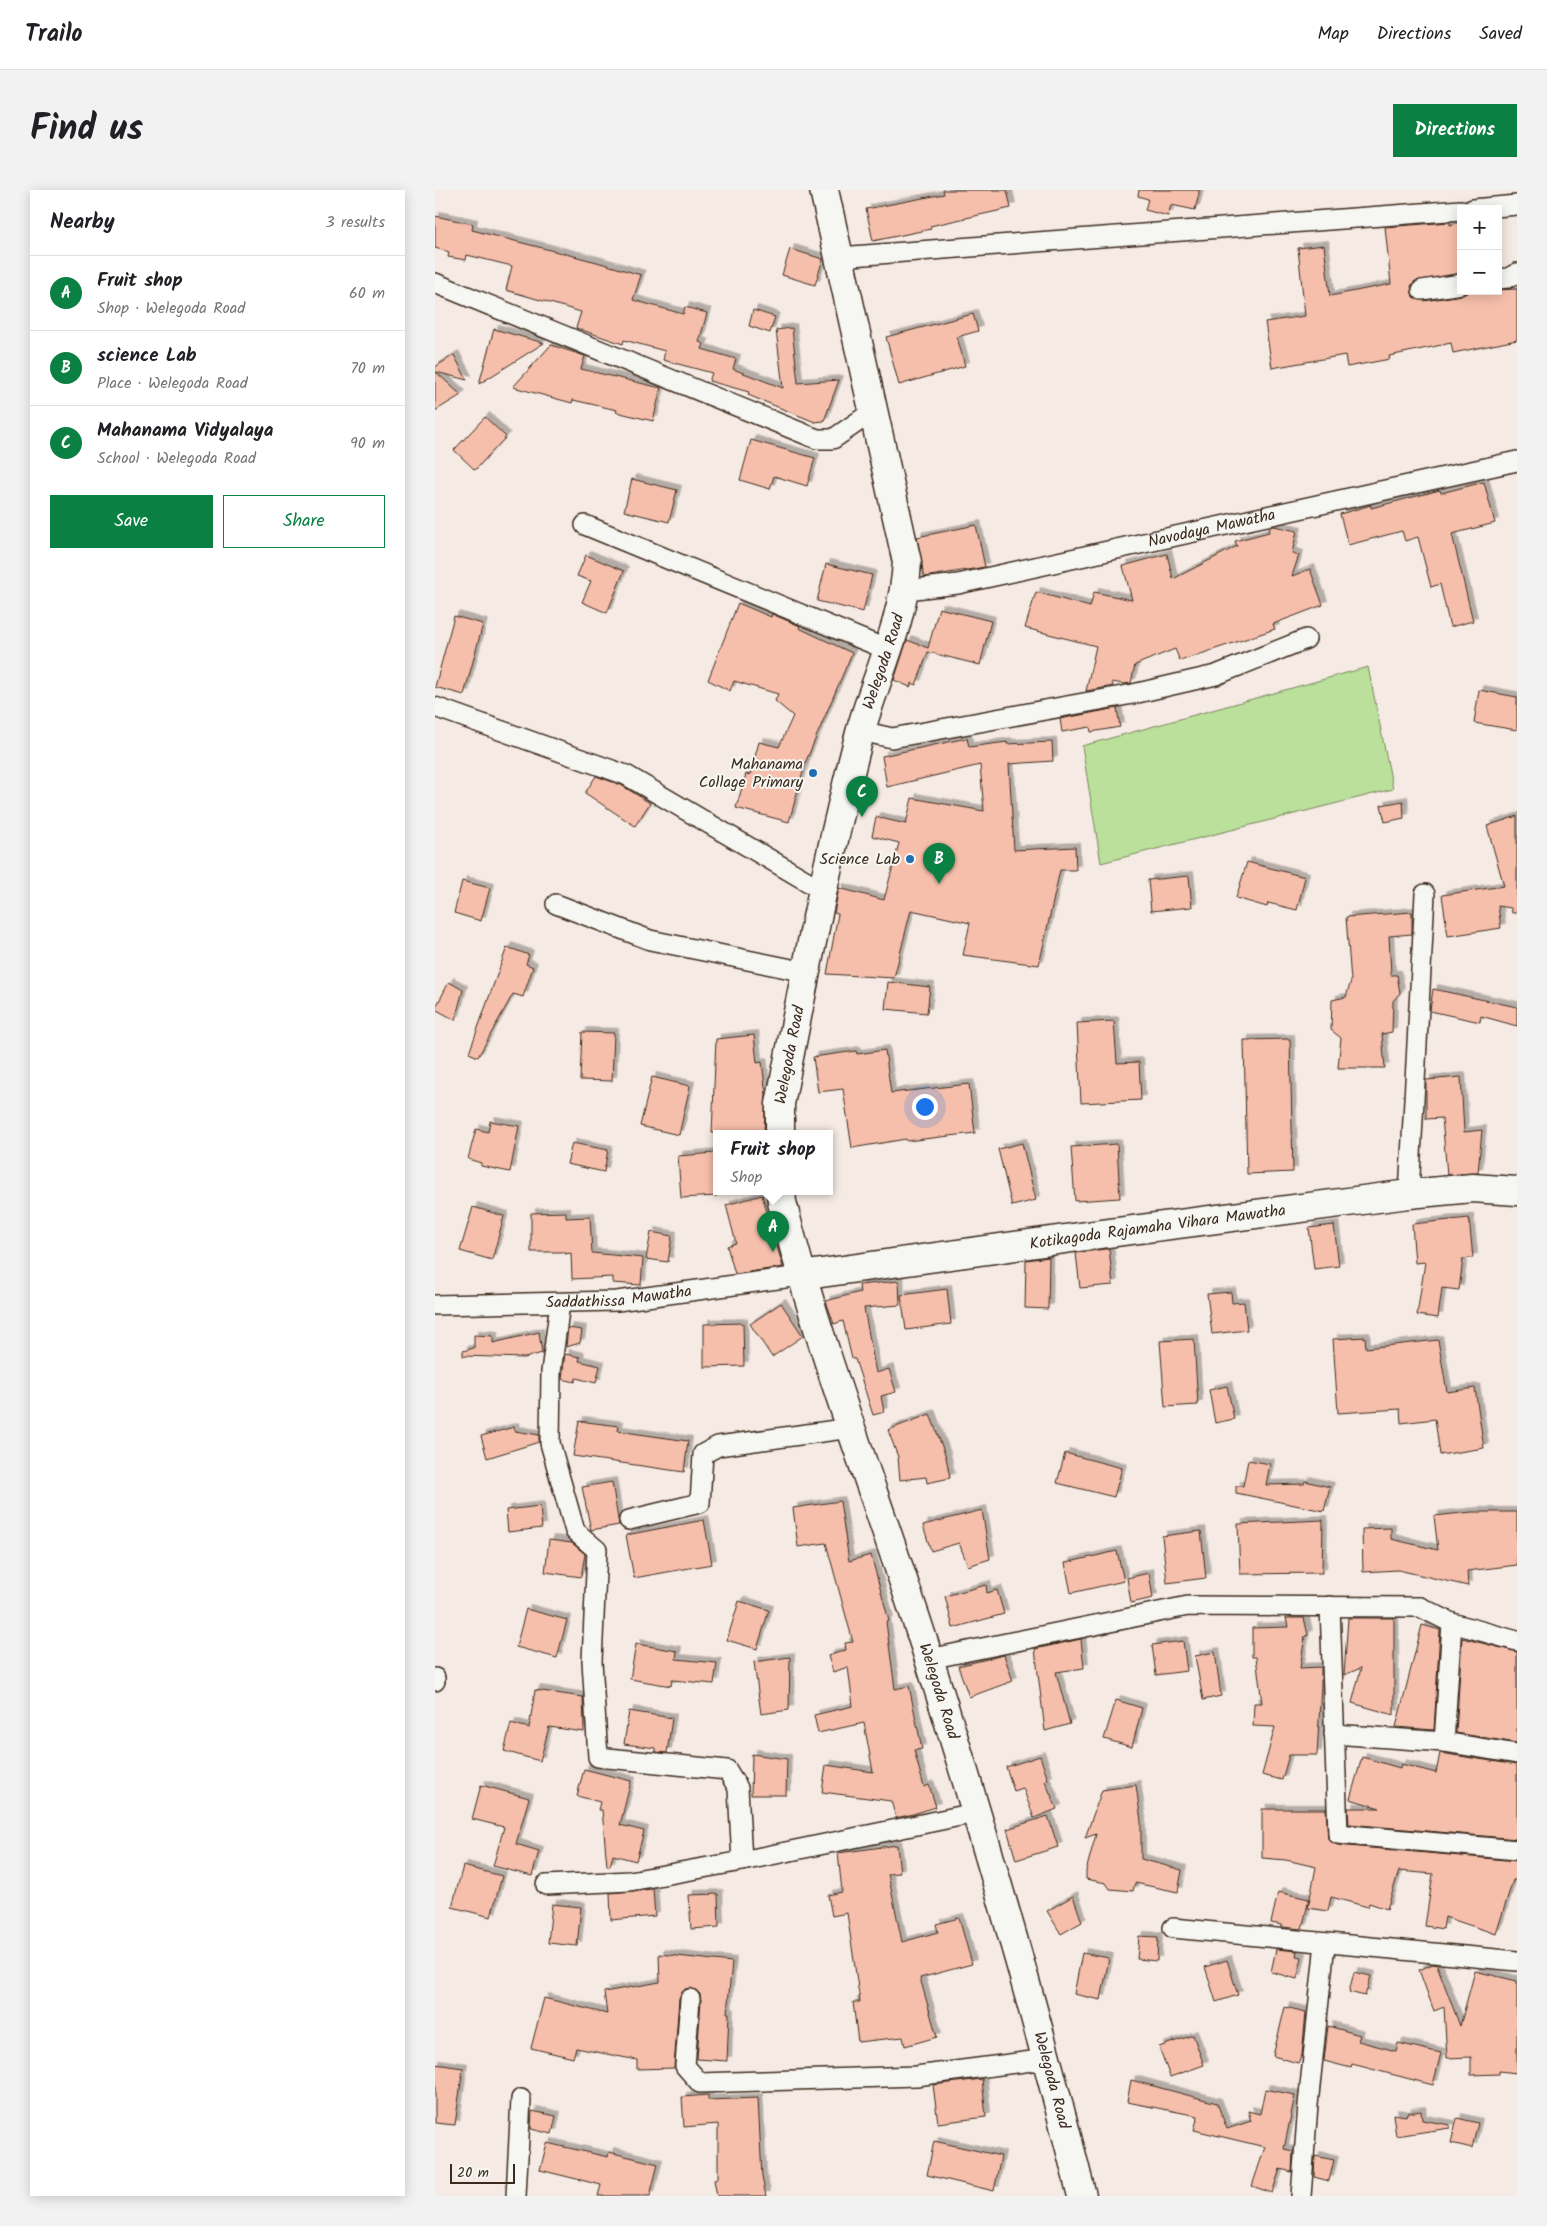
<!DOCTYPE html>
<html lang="en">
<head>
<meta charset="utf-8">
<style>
	:root { --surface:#fff; --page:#f2f2f2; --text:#202124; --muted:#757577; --line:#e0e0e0; --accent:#0b8043 }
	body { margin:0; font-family:Kalam,sans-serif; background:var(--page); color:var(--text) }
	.controls { position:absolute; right:15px; top:15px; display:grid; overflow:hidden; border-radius:0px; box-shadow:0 2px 12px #0003 }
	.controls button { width:45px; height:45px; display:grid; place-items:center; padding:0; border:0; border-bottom:1px solid var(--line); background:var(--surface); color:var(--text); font:25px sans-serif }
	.scale { position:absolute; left:15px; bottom:12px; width:65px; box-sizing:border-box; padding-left:5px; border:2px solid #3b2a1e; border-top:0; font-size:14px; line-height:18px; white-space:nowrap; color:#3b2a1e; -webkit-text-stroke:4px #f6f6f2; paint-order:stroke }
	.you { position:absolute; left:489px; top:916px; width:18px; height:18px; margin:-12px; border:4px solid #fff; border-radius:50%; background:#1a73e8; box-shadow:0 0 0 8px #1a73e833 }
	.badge { display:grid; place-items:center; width:32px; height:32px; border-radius:50%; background:var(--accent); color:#fff; font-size:16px; font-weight:700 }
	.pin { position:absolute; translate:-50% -41px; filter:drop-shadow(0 1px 2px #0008) }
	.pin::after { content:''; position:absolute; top:26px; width:18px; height:15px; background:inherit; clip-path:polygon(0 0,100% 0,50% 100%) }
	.popup { position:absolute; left:278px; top:940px; width:120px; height:65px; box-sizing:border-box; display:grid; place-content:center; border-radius:0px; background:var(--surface); filter:drop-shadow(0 1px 4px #0005); font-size:16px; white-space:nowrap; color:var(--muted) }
	.popup b { font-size:19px; color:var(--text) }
	.popup::after { content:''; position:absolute; left:50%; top:100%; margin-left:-10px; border:10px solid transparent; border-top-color:var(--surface) }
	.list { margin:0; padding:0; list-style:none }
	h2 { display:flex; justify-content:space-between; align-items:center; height:65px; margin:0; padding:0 20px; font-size:21px }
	h2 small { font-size:16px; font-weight:400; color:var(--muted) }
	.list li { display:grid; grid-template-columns:32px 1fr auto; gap:15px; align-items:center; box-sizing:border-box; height:75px; padding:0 20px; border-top:1px solid var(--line) }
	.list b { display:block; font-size:19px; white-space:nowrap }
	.list p { margin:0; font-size:16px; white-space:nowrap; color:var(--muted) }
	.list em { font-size:16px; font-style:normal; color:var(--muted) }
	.actions { display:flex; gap:10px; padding:15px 20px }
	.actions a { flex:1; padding:11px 0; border:1px solid var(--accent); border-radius:0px; text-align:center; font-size:18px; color:var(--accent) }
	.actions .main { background:var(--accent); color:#fff }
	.map { position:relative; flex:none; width:1082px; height:2006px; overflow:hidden; border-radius:0px }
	header { display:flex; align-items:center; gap:30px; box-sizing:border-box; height:70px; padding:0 25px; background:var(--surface); border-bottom:1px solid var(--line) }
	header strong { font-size:24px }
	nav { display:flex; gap:28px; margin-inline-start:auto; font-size:18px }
	.intro { display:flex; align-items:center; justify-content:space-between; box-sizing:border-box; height:120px; padding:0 30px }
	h1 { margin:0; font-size:35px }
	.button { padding:12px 22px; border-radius:0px; background:var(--accent); color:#fff; font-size:18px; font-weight:700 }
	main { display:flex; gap:30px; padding:0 30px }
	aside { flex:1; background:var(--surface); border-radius:0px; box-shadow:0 2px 12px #0003 }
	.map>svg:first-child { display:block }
	.green { fill:#bae09b; stroke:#7a855c }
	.building { fill:#f6bfab; stroke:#3b2a1e; filter:url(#shadow) }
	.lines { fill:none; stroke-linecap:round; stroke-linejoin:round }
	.street-casing { stroke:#3b2a1e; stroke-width:22 }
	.secondary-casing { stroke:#3b2a1e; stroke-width:31 }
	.street { stroke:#f6f6f2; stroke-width:19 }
	.secondary { stroke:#f6f6f2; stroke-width:28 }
	.poi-dot { fill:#1f6fb2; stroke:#f6f6f2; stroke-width:2 }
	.labels { text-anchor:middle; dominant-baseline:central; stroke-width:4; stroke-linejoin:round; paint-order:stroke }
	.street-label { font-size:16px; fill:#3b2a1e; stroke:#f6f6f2 }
	.poi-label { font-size:16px; fill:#3b2a1e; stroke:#f6f6f2; text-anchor:end }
</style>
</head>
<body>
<header>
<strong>Trailo</strong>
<nav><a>Map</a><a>Directions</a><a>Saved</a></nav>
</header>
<div class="intro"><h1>Find us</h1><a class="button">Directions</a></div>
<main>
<aside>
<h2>Nearby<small>3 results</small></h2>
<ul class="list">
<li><span class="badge">A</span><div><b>Fruit shop</b><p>Shop · Welegoda Road</p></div><em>60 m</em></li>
<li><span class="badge">B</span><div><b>science Lab</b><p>Place · Welegoda Road</p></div><em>70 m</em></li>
<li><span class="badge">C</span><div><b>Mahanama Vidyalaya</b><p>School · Welegoda Road</p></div><em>90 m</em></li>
</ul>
<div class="actions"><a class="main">Save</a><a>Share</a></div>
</aside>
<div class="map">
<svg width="1082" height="2006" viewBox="0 0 1082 2006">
	<defs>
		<filter id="shadow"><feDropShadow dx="4.5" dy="-4.5" stdDeviation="0" flood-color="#0004"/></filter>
	</defs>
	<rect width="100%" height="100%" fill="#f6ebe4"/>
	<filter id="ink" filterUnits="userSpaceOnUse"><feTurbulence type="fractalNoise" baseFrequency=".02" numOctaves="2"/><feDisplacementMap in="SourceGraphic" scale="10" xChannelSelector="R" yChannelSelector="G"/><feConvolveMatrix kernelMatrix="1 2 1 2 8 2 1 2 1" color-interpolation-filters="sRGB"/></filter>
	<g filter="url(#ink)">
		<polygon class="green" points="933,477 958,599 666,673 647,556"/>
		<g class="building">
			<polygon points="508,0 572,0 576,18 495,36 496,39 438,51 431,19 509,4"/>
			<polygon points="704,0 764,0 764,4 760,20 736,15 733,26 710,20 713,9 703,6"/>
			<polygon points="0,26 38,34 37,40 162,72 206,85 198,110 248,124 250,117 272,123 264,152 269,154 267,159 301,169 298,179 348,198 341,140 357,138 363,193 404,190 389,231 380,232 313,205 314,202 274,191 277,183 228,170 230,161 189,150 188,154 141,138 146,122 71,100 77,76 32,65 31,70 13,67 14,62 0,58"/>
			<polygon points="1015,32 1015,35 1026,32 1026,83 980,91 976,96 978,107 989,111 1028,105 1034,101 1082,99 1082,150 1018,163 1016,153 954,166 955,169 912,177 910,165 837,178 830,132 870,126 863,58 889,55 895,106 956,94 950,37"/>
			<polygon points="355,59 388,69 380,95 347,85"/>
			<polygon points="318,120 340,127 335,143 314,136"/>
			<polygon points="538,124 543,141 522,147 530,176 464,195 451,147"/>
			<polygon points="59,139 109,153 44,194"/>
			<polygon points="116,155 150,166 146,179 226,198 218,231 181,222 182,220 138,210 137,213 78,197"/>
			<polygon points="19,165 32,190 1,182 26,205 0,221 0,177"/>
			<polygon points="50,227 71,247 40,280 19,260"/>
			<polygon points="316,250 380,268 372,296 339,286 335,299 305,290"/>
			<polygon points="197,289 242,300 234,332 189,321"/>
			<polygon points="1049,292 1060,333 1017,344 1038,431 1015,437 1005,394 996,397 983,347 970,351 967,341 913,355 905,324 936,315 936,318 1005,300 1006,303"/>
			<polygon points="541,335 550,377 489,387 482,347"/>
			<polygon points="839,336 862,341 857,363 864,365 857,386 875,379 888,415 838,434 840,439 745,471 740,459 700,475 696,493 688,494 677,492 678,496 651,501 661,456 590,438 601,402 655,417 659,402 697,410 688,376 732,364 738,389 802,356 800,351 834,342 835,337"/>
			<polygon points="151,365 189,381 172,423 147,412 156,391 142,386"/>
			<polygon points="391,374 437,385 428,422 382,411"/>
			<polygon points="303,413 336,427 337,424 365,436 364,438 417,463 371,571 354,632 301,618 311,584 315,585 324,552 344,557 358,526 340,511 343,504 299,491 295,501 273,490"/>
			<polygon points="504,418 556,431 545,475 493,462 481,495 477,493 475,497 459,490 472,450 493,458"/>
			<polygon points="19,426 48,434 29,505 0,497"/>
			<polygon points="1044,500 1082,507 1082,540 1039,533"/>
			<polygon points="682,518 685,537 656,542 655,537 627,542 625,529"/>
			<polygon points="532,548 534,557 572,552 572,554 617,552 618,571 574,574 579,660 640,657 641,680 625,680 604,775 528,765 535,733 476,720 459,788 392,784 403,724 399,723 404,698 449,710 464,653 437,646 441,627 471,634 477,608 549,621 545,575 452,597 447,566"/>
			<polygon points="161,586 186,595 215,613 200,636 150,603"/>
			<polygon points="968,611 969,628 950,632 946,615"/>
			<polygon points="1082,626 1082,723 1077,723 1076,718 1063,716 1066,738 1013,746 1007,705 1069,696 1052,636"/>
			<polygon points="812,672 870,687 862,720 833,713 832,717 801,708"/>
			<polygon points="754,686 757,717 716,721 713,690"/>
			<polygon points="27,691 55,698 46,731 19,723"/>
			<polygon points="977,722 977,744 954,746 956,785 962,785 965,803 958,811 957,842 947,844 950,878 903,878 906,848 896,840 897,810 911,807 916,791 911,727"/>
			<polygon points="72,757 94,765 91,774 98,777 88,807 78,804 43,867 34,863"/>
			<polygon points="14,792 28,800 20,830 0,819"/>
			<polygon points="453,792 495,797 492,823 450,819"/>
			<polygon points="998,799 1082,817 1082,836 1046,826 1045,832 995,821"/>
			<polygon points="679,831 682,873 704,872 706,910 646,913 642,833"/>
			<polygon points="147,842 179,843 177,891 145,890"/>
			<polygon points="319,845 322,873 327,872 331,905 329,943 277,943 281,849"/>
			<polygon points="855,849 858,982 812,984 809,850"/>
			<polygon points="450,860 456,903 534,894 540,943 472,951 471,949 417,958 408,899 383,902 378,867 421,861 422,864"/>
			<polygon points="217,887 255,896 244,945 205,936"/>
			<polygon points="1026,887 1029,942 1047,940 1043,983 1012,985 1007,928 991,929 991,890"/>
			<polygon points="55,931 84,936 75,982 46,976 46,973 33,969 41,939 53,942"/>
			<polygon points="137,953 173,960 169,982 132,974"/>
			<polygon points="587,953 601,1010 577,1016 563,959"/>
			<polygon points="682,954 685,1008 640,1011 636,957"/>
			<polygon points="280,963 282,1006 246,1008 243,966"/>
			<polygon points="327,1005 348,1077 300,1084 292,1056 301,1053 291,1015"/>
			<polygon points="38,1017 69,1026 57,1070 25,1061"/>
			<polygon points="131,1022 131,1028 155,1027 157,1063 208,1068 206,1095 178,1093 178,1087 137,1089 136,1063 130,1064 130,1062 96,1062 96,1023"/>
			<polygon points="1034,1028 1038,1068 1028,1069 1024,1100 1007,1098 1003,1128 982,1125 990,1072 980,1073 977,1034"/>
			<polygon points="899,1035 904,1076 879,1079 874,1038"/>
			<polygon points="216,1042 237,1046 233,1072 211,1069"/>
			<polygon points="670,1059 674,1059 678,1095 645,1098 641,1063"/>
			<polygon points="614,1067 613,1119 590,1118 591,1070"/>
			<polygon points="464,1091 465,1115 429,1118 441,1183 454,1179 461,1202 446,1206 449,1222 438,1225 420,1169 417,1169 408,1131 399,1134 391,1111 425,1102 424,1095"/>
			<polygon points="512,1099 516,1134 471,1140 466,1105"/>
			<polygon points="796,1102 797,1113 809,1112 812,1140 777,1144 772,1104"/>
			<polygon points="346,1113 368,1146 337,1167 315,1134"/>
			<polygon points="308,1133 309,1176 269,1177 269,1134"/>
			<polygon points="133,1138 147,1140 145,1153 131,1157"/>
			<polygon points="104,1142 107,1163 90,1168 28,1166 28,1161 39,1158 39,1145 58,1146 58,1153"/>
			<polygon points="930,1147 931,1158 1003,1150 1012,1202 1040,1198 1049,1258 1005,1265 1000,1229 966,1233 965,1219 903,1223 898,1149"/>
			<polygon points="759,1149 763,1215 730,1217 725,1151"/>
			<polygon points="130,1164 145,1167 144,1171 165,1176 161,1193 141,1188 140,1192 127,1189"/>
			<polygon points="792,1196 799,1229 780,1233 774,1200"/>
			<polygon points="495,1224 511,1267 515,1288 492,1293 491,1287 465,1290 463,1267 453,1240"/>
			<polygon points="144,1231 184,1236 183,1241 253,1251 249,1282 138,1266"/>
			<polygon points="79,1237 80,1241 104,1245 104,1252 52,1268 46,1246"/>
			<polygon points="630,1263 687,1278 679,1307 622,1293"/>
			<polygon points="813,1270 835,1274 831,1295 869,1294 870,1291 895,1297 889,1321 801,1303 801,1296 808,1296"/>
			<polygon points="177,1292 184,1335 156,1340 147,1297"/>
			<polygon points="405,1311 414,1371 436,1365 454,1431 451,1432 460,1499 474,1496 487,1559 479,1560 489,1597 494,1595 501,1617 478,1624 461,1628 456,1611 387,1602 391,1575 438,1582 429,1533 383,1543 379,1525 418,1516 413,1477 398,1482 393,1466 411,1460 410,1453 418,1452 391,1353 363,1357 358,1318"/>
			<polygon points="105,1316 107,1338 73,1342 71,1320"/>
			<polygon points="547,1320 555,1369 533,1376 524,1353 496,1361 488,1335"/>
			<polygon points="1037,1322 1082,1322 1082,1375 1032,1381 1033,1396 963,1380 928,1382 927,1339 956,1338 956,1349 1003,1360 999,1326"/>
			<polygon points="269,1330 277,1374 199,1388 191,1345"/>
			<polygon points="888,1330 887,1383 805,1384 803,1334"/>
			<polygon points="766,1341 771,1388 732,1393 727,1346"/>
			<polygon points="114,1350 137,1353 150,1364 146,1387 110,1382"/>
			<polygon points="682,1361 689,1391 636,1403 630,1373"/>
			<polygon points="714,1383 718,1408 696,1413 692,1388"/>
			<polygon points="551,1395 552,1403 562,1400 569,1424 518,1438 510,1406"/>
			<polygon points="304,1411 334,1420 322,1459 292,1450"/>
			<polygon points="91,1419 132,1430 122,1468 81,1457"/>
			<polygon points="851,1428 869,1428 873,1445 870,1446 865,1478 886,1477 886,1495 882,1565 854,1565 847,1590 827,1585 840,1537 818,1536 819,1513 827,1513 821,1467 817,1467 817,1438 853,1437"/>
			<polygon points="913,1428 959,1428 959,1525 917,1513 926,1478 909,1485"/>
			<polygon points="987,1435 1005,1440 999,1540 961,1537"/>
			<polygon points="1027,1448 1082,1462 1082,1553 1021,1543"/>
			<polygon points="646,1449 649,1478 621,1482 635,1534 610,1541 600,1459"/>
			<polygon points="748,1451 752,1481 721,1485 717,1455"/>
			<polygon points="201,1454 242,1461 241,1469 282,1473 279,1494 237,1490 236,1496 195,1489"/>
			<polygon points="780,1462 786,1506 768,1510 760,1466"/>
			<polygon points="569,1465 578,1491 534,1507 523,1476"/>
			<polygon points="355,1467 354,1520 326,1524 319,1472"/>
			<polygon points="100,1500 148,1507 149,1542 114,1537 105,1571 69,1561 76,1533 94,1538"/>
			<polygon points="681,1510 707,1518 697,1557 669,1549"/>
			<polygon points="194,1521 237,1528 232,1563 221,1562 221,1558 189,1554"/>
			<polygon points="1005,1563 1082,1575 1082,1649 914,1634 913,1618 945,1618 915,1609 927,1567 965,1578 966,1574 1001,1583"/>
			<polygon points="317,1564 352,1569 351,1605 316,1605"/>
			<polygon points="605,1566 613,1590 610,1591 622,1619 599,1628 588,1598 579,1601 571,1577"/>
			<polygon points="149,1579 196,1591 185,1635 209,1641 201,1671 178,1665 175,1676 172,1676 167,1620 163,1620 165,1612 142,1606"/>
			<polygon points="46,1595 94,1608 81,1654 104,1661 97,1686 58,1676 69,1637 37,1629"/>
			<polygon points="701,1595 706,1631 706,1669 747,1680 743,1702 700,1693 698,1701 675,1699 671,1693 651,1689 651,1681 661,1644 650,1648 667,1600"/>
			<polygon points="827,1619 891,1619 893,1649 902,1655 1082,1671 1082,1690 1078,1690 1061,1744 1010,1727 1008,1739 990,1736 998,1684 964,1681 952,1719 934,1713 933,1717 896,1707 893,1721 873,1718 881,1677 851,1670 827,1668"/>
			<polygon points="613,1626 623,1657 581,1670 572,1639"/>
			<polygon points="462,1655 465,1683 453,1684 467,1752 503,1742 501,1734 524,1728 537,1774 485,1788 502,1847 470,1856 468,1847 423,1852 418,1812 425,1812 412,1723 397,1726 393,1705 407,1702 403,1663"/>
			<polygon points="28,1676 67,1686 56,1727 17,1717"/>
			<polygon points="218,1699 220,1726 176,1730 175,1703"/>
			<polygon points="843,1702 874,1709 867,1739 847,1737 847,1735 836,1733"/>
			<polygon points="283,1704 284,1737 256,1739 254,1705"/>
			<polygon points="638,1706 647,1732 626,1744 612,1721"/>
			<polygon points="117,1714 146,1717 142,1756 113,1753"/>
			<polygon points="704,1746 723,1747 722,1771 702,1769"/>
			<polygon points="841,1759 862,1761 861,1766 867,1767 862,1789 836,1782"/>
			<polygon points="647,1763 674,1768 666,1810 639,1804"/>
			<polygon points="224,1764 297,1772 292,1823 294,1823 292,1871 262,1869 266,1810 265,1804 256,1798 250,1799 244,1808 239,1878 202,1879 202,1870 141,1858 138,1868 96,1858 109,1808 172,1824 169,1802 225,1792"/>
			<polygon points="792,1770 803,1805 781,1812 770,1777"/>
			<polygon points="998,1774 1002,1775 1025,1836 1040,1781 1082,1791 1082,1883 1064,1881 1064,1884 1036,1885 1036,1867 1012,1868 1009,1817 999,1821 984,1780"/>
			<polygon points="919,1782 936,1786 930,1806 914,1802"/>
			<polygon points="850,1817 871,1822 867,1865 863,1873 838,1866"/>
			<polygon points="893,1836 925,1845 923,1851 961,1861 963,1853 1006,1863 998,1895 917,1874 916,1878 889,1871"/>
			<polygon points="758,1845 769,1875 735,1887 724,1857"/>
			<polygon points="0,1874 28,1878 20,1935 0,1933"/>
			<polygon points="547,1889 551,1927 503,1933 498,1895"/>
			<polygon points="696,1890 782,1913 792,1939 816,1931 813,1921 825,1924 830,1899 860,1905 849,1959 858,1961 857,1982 845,1979 837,2003 817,1996 830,1957 759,1940 763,1926 692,1912"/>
			<polygon points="273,1905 273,1910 323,1908 327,1987 331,2006 282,2006 279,1990 283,1989 283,1934 249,1937 247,1907"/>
			<polygon points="97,1921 121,1926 117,1944 96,1939"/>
			<polygon points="986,1921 987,1930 1015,1935 1015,1938 961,1946 958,1924 971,1926 972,1923"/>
			<polygon points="1022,1928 1043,1933 1037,1958 1016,1953"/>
			<polygon points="499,1951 566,1966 559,2001 492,1985"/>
			<polygon points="112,1953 173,1967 174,1962 223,1974 215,2006 163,2006 166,1995 105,1980"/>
			<polygon points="880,1966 899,1970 894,1991 879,1987"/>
		</g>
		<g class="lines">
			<g class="street-casing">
				<g id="street">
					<polyline points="1038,19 1082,15"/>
					<polyline points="404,67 1026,20"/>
					<polyline points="1063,89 1073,88 1082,83"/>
					<polyline points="0,93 382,249 398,249 437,222"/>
					<polyline points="987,100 1026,94"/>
					<polyline points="150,335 453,460"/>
					<path id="s1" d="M 471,400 L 523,394 L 1082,271"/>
					<polyline points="0,517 191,585 387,700"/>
					<polyline points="426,541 457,548 698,504 781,485 871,449"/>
					<polyline points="121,714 215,750 371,782"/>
					<polyline points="974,1004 990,704"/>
					<polyline points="125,1113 116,1182 115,1253 140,1341 162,1360 157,1471 163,1567 292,1580 303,1598 307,1671"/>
					<path id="s2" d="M 0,1115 L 182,1111 L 365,1086"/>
					<polyline points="194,1330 265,1313 268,1264 283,1256 416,1238"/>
					<polyline points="895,1416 903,1644 1082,1660"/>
					<polyline points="494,1469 753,1416 985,1417 1017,1433 1082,1451"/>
					<polyline points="0,1491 0,1488"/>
					<polyline points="899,1544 1009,1552 1082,1564"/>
					<polyline points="1009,1552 1017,1433"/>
					<polyline points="111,1695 195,1691 307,1671 540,1623"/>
					<polyline points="738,1738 1082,1771"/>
					<polyline points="255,1809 250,1876 265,1893 481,1886 612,1869"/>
					<polyline points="81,2006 86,1909"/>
					<polyline points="866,2006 873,1915 890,1753"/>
				</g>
			</g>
			<g class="secondary-casing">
				<g id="secondary">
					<path id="s3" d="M 345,943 L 345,914 C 369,790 393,665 425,543 C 441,486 469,432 472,372 L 389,0"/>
					<path id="s4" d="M 346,1001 L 347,1012 C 386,1167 446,1317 494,1469 C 550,1646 602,1826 647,2006"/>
					<path id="s5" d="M 365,1086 L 666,1044 L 974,1004 L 1037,998 L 1082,1001"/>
				</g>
			</g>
			<use href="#street" class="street"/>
			<use href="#secondary" class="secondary"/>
		</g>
	</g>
	<g class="poi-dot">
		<circle cx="378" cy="583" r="5"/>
		<circle cx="475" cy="669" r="5"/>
	</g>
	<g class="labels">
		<g class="street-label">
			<text stroke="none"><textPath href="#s1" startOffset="312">Navodaya Mawatha</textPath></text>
			<text stroke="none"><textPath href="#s3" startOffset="484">Welegoda Road</textPath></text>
			<text stroke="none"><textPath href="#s3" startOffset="79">Welegoda Road</textPath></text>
			<text stroke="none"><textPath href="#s5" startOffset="361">Kotikagoda Rajamaha Vihara Mawatha</textPath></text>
			<text stroke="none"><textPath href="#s2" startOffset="184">Saddathissa Mawatha</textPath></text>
			<text stroke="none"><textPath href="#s4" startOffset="525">Welegoda Road</textPath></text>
			<text stroke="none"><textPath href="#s4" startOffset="930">Welegoda Road</textPath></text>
		</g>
		<g class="poi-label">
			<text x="368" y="574">Mahanama<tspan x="368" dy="18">Collage Primary</tspan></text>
			<text x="465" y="669">Science Lab</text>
		</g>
	</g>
</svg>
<div class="controls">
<button>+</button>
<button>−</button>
</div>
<div class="scale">20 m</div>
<div class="you"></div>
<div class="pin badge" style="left:338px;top:1062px">A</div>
<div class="popup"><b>Fruit shop</b>Shop</div>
<div class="pin badge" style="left:504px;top:694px">B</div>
<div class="pin badge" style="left:427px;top:627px">C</div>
</div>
</main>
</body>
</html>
